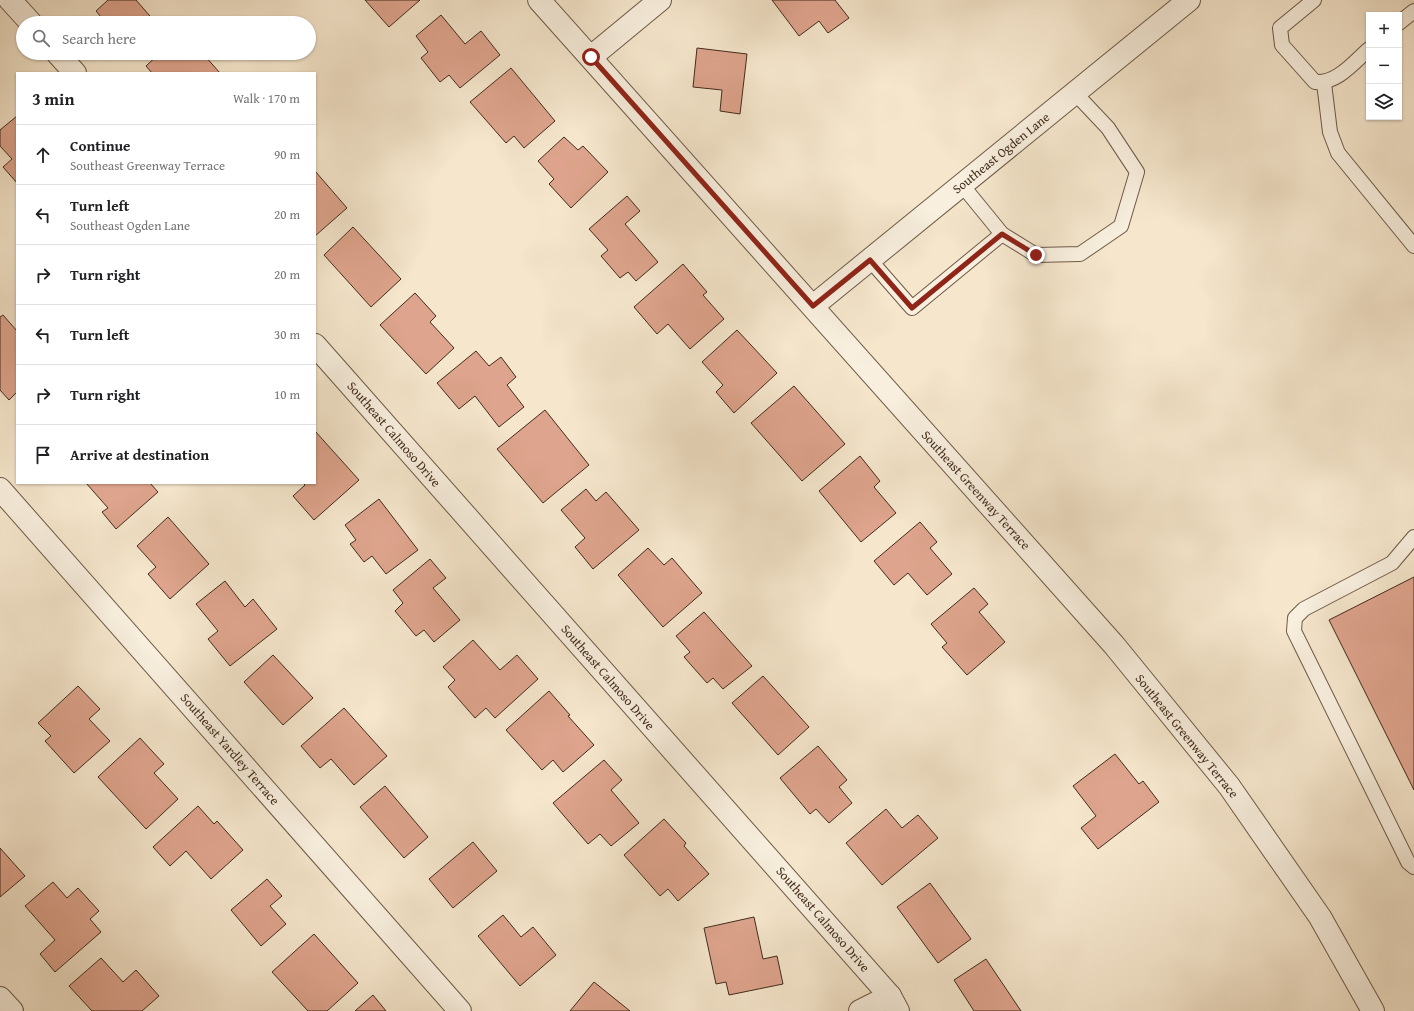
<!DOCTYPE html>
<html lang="en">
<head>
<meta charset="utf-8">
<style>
	:root { --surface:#fff; --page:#f2f2f2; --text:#202124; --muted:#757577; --line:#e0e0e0 }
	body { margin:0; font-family:"Gentium Book Plus",serif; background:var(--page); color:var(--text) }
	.controls { position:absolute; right:12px; top:12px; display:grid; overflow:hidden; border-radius:0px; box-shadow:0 1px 3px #0004 }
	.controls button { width:36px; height:36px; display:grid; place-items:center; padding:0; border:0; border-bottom:1px solid var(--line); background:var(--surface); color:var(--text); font:20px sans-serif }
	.stop { position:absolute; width:12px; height:12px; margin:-9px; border:3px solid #8f2418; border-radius:50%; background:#fff }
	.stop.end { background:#8f2418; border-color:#fff; box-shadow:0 1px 4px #0008 }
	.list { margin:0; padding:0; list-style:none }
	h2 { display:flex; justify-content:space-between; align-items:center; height:52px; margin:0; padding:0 16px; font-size:17px }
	h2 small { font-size:13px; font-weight:400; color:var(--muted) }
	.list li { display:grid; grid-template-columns:26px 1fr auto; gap:12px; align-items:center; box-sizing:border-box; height:60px; padding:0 16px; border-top:1px solid var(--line) }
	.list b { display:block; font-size:15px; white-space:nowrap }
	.list p { margin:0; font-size:13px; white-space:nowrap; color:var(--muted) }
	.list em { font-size:13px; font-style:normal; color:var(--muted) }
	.icon { flex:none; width:22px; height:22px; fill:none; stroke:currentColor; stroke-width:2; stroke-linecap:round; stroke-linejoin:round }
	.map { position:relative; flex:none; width:1414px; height:1011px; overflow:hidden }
	.search { position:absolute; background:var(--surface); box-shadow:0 1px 3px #0004; left:16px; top:16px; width:300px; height:44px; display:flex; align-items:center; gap:10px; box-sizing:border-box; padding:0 14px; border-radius:22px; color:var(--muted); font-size:15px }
	.panel { position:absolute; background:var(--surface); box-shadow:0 1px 3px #0004; left:16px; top:72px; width:300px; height:412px; border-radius:0px }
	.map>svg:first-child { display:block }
	.building { fill:#dea48d; stroke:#412b1b }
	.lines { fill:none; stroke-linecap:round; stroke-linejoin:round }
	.lane-casing { stroke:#6e5a47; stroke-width:16 }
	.street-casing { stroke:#6e5a47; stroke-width:24 }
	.lane { stroke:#f8efde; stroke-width:14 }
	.street { stroke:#f8efde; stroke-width:22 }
	.route { stroke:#8f2418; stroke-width:5 }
	.labels { text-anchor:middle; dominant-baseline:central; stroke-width:3; stroke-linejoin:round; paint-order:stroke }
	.street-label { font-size:13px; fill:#412b1b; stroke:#f8efde }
</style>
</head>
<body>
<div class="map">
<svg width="1414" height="1011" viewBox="0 0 1414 1011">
	<rect width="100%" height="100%" fill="#f5e6cc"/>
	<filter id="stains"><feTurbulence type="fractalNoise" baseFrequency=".005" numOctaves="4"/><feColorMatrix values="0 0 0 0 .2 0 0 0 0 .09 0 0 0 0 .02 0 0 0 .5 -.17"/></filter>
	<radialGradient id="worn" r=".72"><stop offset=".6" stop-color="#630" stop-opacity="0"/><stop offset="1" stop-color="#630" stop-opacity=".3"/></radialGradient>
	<g class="building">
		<polygon points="108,0 136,0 156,23 106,23 96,11"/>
		<polygon points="365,0 420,0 389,27"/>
		<polygon points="772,0 835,0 849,18 828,33 819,21 799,36"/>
		<polygon points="441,15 465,44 481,31 500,55 460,88 449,75 440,82 421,58 428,52 416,36"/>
		<polygon points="697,48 747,54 740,114 720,111 722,90 693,87"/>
		<polygon points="160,53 206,53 204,55 220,73 152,73 146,66"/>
		<polygon points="511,68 555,121 524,148 514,136 506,143 470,102"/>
		<polygon points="17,116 17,183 3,167 12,159 0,146 0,130"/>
		<polygon points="564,137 578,150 583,146 608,172 571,208 549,184 554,179 538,161"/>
		<polygon points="315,171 347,208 315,236"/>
		<polygon points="627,196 640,211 625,224 658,262 636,281 628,272 620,278 601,256 608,250 589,229"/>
		<polygon points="353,227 401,279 371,307 324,255"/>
		<polygon points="683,264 707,292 703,295 724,319 690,349 668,324 657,334 634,307"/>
		<polygon points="415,293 436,316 430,322 454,348 426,374 380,325"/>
		<polygon points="3,315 17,331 17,392 9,400 0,390 0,317"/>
		<polygon points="737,330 777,373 734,413 716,392 723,385 702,362"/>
		<polygon points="476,351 489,366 501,357 516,377 507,385 524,407 499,427 475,396 459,409 437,383"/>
		<polygon points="794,386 845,444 802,481 751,423"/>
		<polygon points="545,410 589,465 543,503 497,449"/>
		<polygon points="315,431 359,480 314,520 293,496 305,485 303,483 315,483"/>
		<polygon points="860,456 880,481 874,487 896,513 861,542 819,491"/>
		<polygon points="86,483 150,483 158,492 116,529 102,512 108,508"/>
		<polygon points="586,489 596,501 606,492 639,530 593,569 575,547 585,538 561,510"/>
		<polygon points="379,499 418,550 386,574 372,556 364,562 350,544 356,540 345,525"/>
		<polygon points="168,517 209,564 170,599 148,574 156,567 137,546"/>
		<polygon points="920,522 937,542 930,548 952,574 927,595 908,573 894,585 874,561"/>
		<polygon points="648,548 664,565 672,558 702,593 663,627 618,575"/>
		<polygon points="430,559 446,578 433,588 460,620 434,642 424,630 416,636 395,611 403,603 393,590"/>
		<polygon points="1414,577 1414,790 1329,620"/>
		<polygon points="225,581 245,607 253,599 277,629 230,666 208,639 218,631 196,604"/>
		<polygon points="974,588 988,604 979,612 1005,642 967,675 942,647 947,643 931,624"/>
		<polygon points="704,612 752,666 723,689 713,678 707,683 684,657 690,652 676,636"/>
		<polygon points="473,640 500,670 517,655 538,679 495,718 486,708 475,718 448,687 455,680 443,667"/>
		<polygon points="273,655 313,698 283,725 244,682"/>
		<polygon points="763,676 809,727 778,755 732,703"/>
		<polygon points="78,686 100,709 89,719 110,741 74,773 45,741 51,736 38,723"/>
		<polygon points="549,691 570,715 568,716 594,745 563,772 553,760 542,770 506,730"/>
		<polygon points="344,708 387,756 354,785 331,759 320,768 301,746"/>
		<polygon points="140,738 164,764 154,773 178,799 146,829 98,777"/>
		<polygon points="818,746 847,780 839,787 852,803 829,823 816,809 810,814 780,778"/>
		<polygon points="1115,754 1139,784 1143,781 1159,802 1098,849 1081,828 1096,816 1073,786"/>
		<polygon points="604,760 622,780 611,790 639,823 611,846 600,834 588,844 553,803"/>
		<polygon points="385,786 428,837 404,858 360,807"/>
		<polygon points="198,806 214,824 217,821 243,850 211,879 186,851 170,866 153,847"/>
		<polygon points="886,809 902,828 918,815 938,838 882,885 846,843"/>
		<polygon points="664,819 686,843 684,846 709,874 678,901 668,889 660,896 624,855"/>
		<polygon points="473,842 497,871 453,908 429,879"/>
		<polygon points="0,848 25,876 0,897"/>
		<polygon points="267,879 282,896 270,906 286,924 261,946 231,910"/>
		<polygon points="53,882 67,898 78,888 99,911 90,919 101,932 55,972 40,954 55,940 25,906"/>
		<polygon points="930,883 971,939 938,963 897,907"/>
		<polygon points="503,915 521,937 533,927 556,955 520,986 478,936"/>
		<polygon points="754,917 763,959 777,956 783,984 729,995 726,982 716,984 704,928"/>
		<polygon points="314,934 358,983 327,1011 308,1011 272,972"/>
		<polygon points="101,958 123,982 136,970 159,996 142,1011 92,1011 69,986"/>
		<polygon points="986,959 1021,1011 974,1011 954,980"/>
		<polygon points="594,982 630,1011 570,1011"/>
		<polygon points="373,995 386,1011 355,1011"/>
	</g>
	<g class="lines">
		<g class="lane-casing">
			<g id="lane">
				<path d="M 1314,0 L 1280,28 L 1282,45 L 1315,82 C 1337,84 1354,62 1369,49"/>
				<polyline points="1399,23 1414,11"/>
				<polyline points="1324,83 1330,132 1338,153 1414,246"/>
				<polyline points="962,185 1002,234 1036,255 1080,254 1121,226 1137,172 1108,128 1075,93"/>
				<polyline points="870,260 912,308 1002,234"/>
				<polyline points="1414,537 1392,563 1304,609 1295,618 1294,631 1408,862 1414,867"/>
			</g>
		</g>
		<g class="street-casing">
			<g id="street">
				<polyline points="10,0 31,23"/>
				<polyline points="539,0 1114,645 1229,786 1320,917 1373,1011"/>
				<polyline points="57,53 75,73"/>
				<polyline points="591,57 660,0"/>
				<polyline points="813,306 1189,0"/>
				<polyline points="315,345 890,996 898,1011"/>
				<polyline points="0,489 460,1011"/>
				<polyline points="0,998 12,1011"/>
				<polyline points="860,1011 890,996"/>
			</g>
		</g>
		<use href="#lane" class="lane"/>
		<use href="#street" class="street"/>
	</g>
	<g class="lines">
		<polyline class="route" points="591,57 813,306 870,260 912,308 1002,234 1036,255"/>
	</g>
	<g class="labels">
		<g class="street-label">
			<text transform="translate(1001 153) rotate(-39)">Southeast Ogden Lane</text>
			<text transform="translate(394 434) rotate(49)">Southeast Calmoso Drive</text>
			<text transform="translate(976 490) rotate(48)">Southeast Greenway Terrace</text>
			<text transform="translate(608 677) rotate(49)">Southeast Calmoso Drive</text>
			<text transform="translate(1187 736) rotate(51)">Southeast Greenway Terrace</text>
			<text transform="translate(230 749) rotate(49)">Southeast Yardley Terrace</text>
			<text transform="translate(823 919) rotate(49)">Southeast Calmoso Drive</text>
		</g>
	</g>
	<rect width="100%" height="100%" filter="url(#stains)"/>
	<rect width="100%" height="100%" fill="url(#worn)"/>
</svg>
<div class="controls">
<button>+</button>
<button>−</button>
<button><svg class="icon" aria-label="layers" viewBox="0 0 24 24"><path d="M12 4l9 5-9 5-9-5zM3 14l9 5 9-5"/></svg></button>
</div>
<div class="stop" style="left:591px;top:57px"></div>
<div class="stop end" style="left:1036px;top:255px"></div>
<div class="search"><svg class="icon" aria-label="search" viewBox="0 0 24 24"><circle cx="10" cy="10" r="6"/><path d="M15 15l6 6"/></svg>Search here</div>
<section class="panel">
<h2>3 min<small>Walk · 170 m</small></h2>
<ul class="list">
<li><svg class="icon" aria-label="ahead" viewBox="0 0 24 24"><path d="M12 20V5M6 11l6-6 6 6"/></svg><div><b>Continue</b><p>Southeast Greenway Terrace</p></div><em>90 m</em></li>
<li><svg class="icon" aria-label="left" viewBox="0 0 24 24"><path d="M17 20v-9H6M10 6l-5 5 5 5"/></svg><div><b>Turn left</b><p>Southeast Ogden Lane</p></div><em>20 m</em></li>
<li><svg class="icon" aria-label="right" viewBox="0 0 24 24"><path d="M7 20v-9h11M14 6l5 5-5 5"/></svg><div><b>Turn right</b></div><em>20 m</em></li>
<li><svg class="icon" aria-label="left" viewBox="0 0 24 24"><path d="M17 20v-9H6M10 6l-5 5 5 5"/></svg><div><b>Turn left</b></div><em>30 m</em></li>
<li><svg class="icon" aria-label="right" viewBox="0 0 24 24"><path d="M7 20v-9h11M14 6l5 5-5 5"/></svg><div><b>Turn right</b></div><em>10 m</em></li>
<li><svg class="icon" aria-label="arrive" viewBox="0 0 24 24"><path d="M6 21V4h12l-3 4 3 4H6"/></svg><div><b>Arrive at destination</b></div></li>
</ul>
</section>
</div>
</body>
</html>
